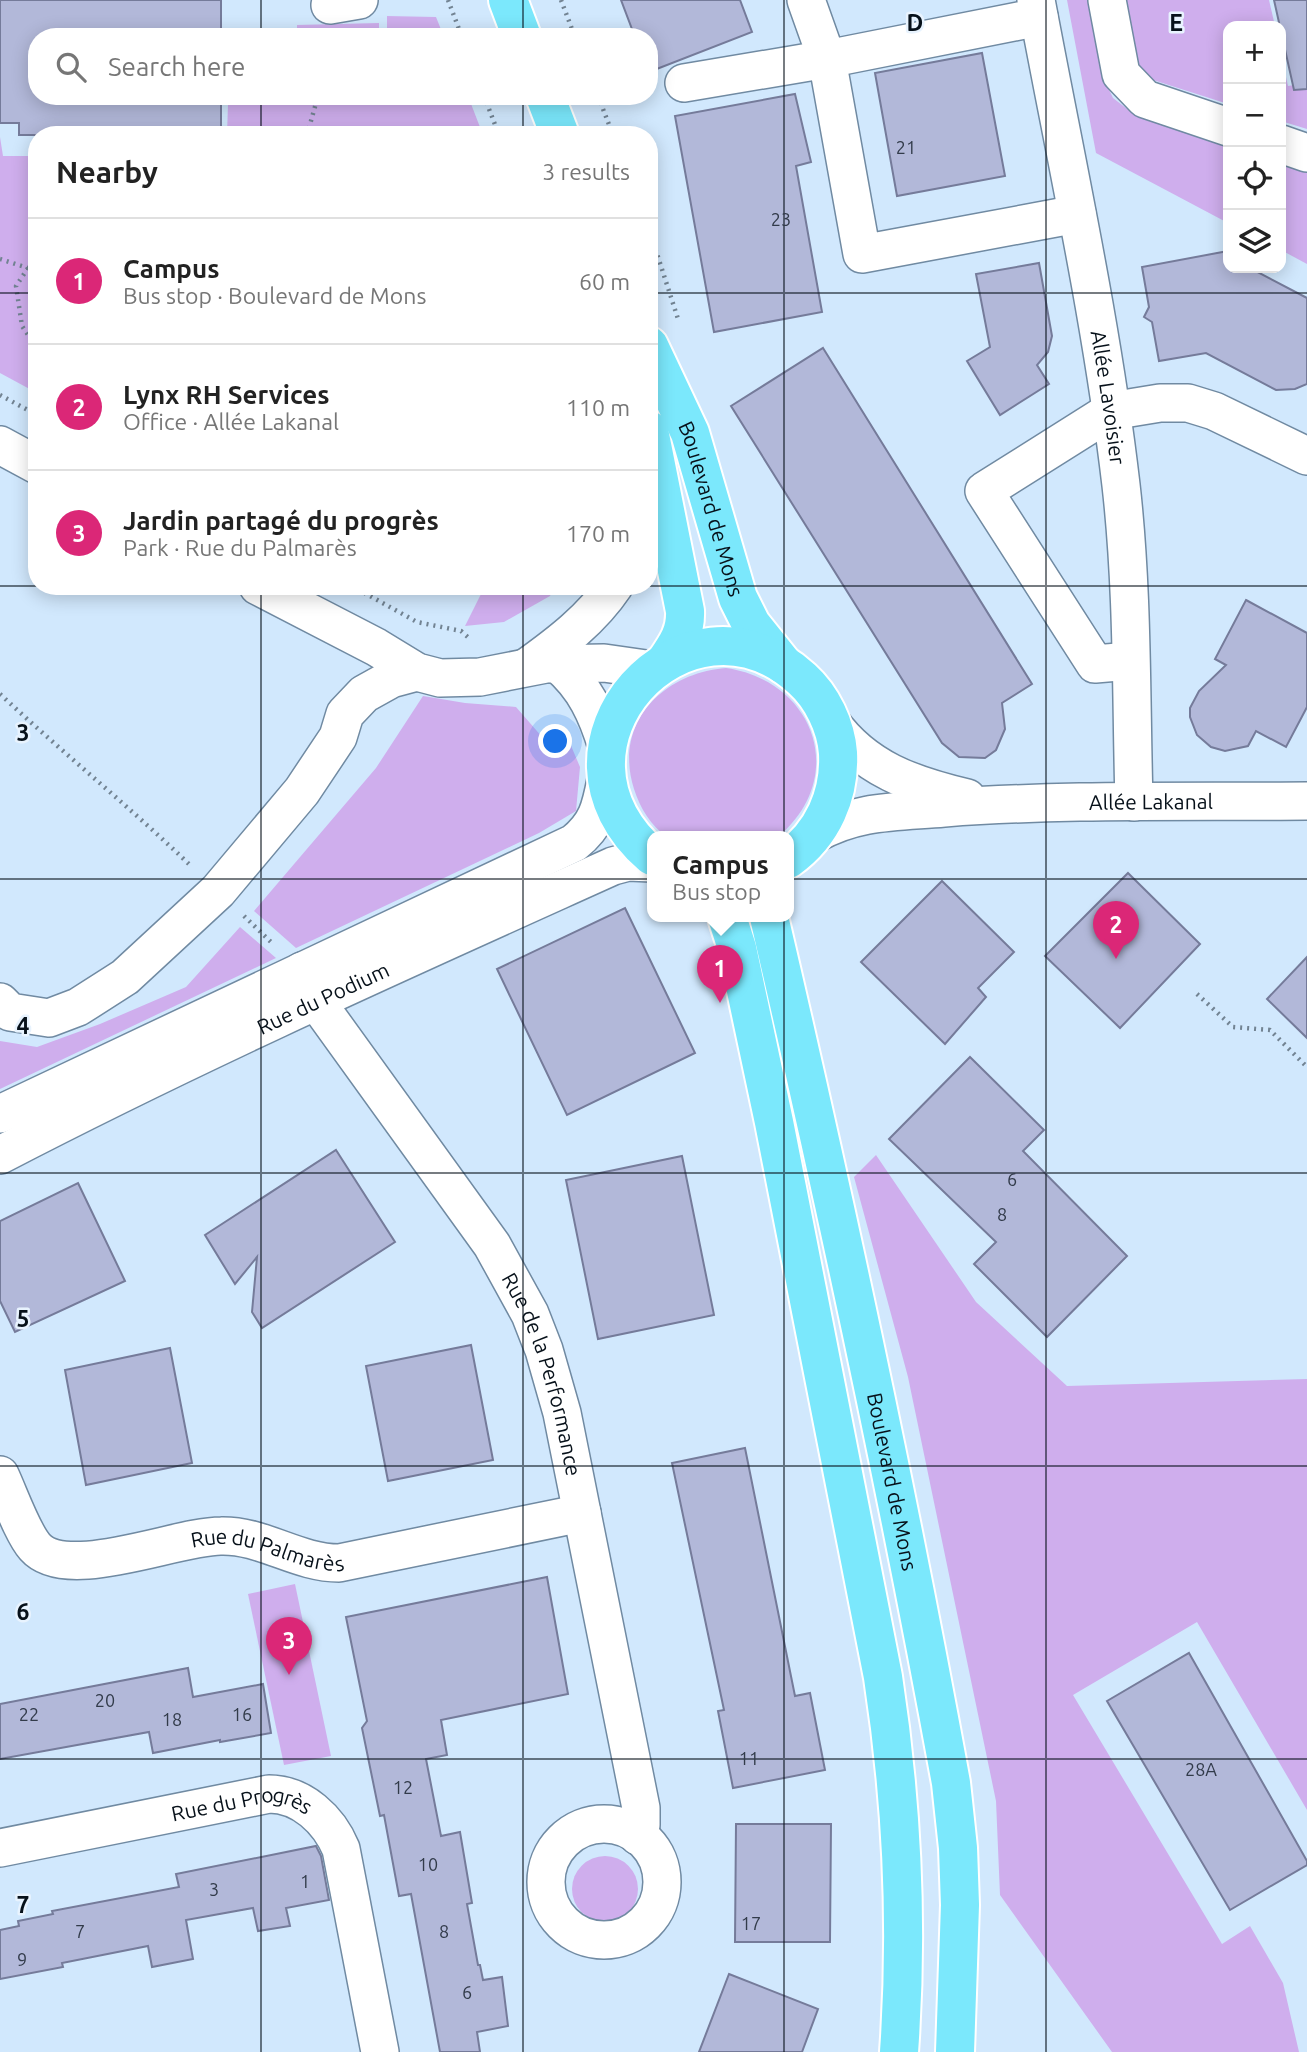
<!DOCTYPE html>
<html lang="en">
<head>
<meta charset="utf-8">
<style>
	:root { --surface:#fff; --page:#f6f6f6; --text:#222; --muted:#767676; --line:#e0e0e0; --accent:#db2777 }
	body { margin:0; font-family:Ubuntu,sans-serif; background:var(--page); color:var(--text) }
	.controls { position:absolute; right:21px; top:21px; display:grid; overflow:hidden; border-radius:14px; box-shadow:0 4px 18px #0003 }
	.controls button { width:63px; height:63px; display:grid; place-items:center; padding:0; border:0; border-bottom:2px solid var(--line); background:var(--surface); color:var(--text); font:35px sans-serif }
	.you { position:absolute; left:556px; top:742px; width:24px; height:24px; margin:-18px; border:5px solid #fff; border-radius:50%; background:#1a73e8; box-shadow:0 0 0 10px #1a73e833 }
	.badge { display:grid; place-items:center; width:46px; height:46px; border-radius:50%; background:var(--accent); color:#fff; font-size:23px; font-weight:700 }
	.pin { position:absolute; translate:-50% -58px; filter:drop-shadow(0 2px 4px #0008) }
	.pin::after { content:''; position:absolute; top:37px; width:24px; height:21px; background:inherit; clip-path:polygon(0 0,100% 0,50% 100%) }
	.popup { position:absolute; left:647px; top:831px; width:147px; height:91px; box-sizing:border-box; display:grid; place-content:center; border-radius:14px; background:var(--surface); filter:drop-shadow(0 2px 5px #0005); font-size:23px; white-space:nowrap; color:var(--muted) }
	.popup b { font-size:26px; color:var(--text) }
	.popup::after { content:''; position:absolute; left:50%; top:100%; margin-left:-14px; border:14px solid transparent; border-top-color:var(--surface) }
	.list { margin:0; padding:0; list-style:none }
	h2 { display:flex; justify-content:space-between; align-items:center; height:91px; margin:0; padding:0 28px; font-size:30px }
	h2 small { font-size:23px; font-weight:400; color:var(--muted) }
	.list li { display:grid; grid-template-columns:46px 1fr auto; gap:21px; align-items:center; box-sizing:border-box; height:126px; padding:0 28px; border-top:2px solid var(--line) }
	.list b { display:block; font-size:26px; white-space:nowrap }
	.list p { margin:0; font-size:23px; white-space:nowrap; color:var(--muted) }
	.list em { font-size:23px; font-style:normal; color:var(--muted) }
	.icon { flex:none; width:38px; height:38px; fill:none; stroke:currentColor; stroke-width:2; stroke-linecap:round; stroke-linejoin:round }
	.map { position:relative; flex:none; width:1307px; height:2052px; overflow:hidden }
	.search { position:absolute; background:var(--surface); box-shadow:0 4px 18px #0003; left:28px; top:28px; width:630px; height:77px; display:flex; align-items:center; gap:18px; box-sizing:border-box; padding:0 24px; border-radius:28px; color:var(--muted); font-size:26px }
	.panel { position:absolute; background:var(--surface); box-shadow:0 4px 18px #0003; left:28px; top:126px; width:630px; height:469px; border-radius:28px }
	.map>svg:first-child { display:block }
	.green { fill:#cfaeed }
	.building { fill:#b2b8d9; stroke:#757b9a; stroke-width:2 }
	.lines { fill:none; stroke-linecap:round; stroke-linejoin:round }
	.minor-casing { stroke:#708aa2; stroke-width:40 }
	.major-casing { stroke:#fff; stroke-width:42 }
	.path { stroke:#728392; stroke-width:4.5; stroke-dasharray:2 5; stroke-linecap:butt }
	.minor { stroke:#fff; stroke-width:37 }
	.major { stroke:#7be8fc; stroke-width:38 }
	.grid { fill:none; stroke:#07111a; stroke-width:2; stroke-opacity:0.55 }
	.labels { text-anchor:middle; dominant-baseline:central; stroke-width:5; stroke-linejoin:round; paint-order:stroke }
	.number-label { font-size:18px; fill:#323b4a }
	.street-label { font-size:21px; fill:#07111a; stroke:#e8f3fe }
	.grid-label { font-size:23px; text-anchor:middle; font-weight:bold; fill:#07111a; stroke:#e8f3fe; stroke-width:5; stroke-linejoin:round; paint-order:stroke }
</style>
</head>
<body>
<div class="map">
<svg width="1307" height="2052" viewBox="0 0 1307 2052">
	<rect width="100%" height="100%" fill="#d1e8fd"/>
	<g class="green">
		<polygon points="1067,0 1089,0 1102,75 1113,98 1135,115 1228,144 1228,223 1096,153"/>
		<polygon points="1126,0 1269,0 1275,26 1228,26 1228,104 1150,79 1138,68"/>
		<polygon points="387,16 436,17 444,37 387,37"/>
		<polygon points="379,23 379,37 297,37 297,25"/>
		<polygon points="1281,55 1288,86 1307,83 1307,129 1281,121"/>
		<polygon points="330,96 468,96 483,135 227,135 228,104 318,99"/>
		<polygon points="0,137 3,156 37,156 37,393 0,373"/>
		<polygon points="1281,160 1307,168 1307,264 1281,250"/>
		<polygon points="485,586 555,586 550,596 504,622 465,626"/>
		<path d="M 726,668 C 815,681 849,777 778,837 L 667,837 C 651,826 640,808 634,789 C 613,723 663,673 726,668 Z"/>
		<polygon points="423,696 465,703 516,707 550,746 564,729 580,767 576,811 539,833 296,948 254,911 376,768"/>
		<polygon points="240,927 276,958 0,1089 0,1041 37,1047 100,1024 186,987"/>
		<polygon points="876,1155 976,1302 1067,1386 1307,1379 1307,1810 1197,1622 1073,1695 1222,1944 1250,1926 1283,1983 1299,2052 1112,2052 1000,1895 996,1801 908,1377 854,1177"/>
		<polygon points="295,1584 331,1756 284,1765 248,1594"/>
		<circle cx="605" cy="1889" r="33"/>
	</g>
	<g class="building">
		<polygon points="0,0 221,0 221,37 37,37 37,96 221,96 221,135 19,135 19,123 0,123"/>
		<polygon points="621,0 740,0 752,32 649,72 649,37 635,37"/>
		<polygon points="1274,0 1307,0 1307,89 1294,90"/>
		<polygon points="982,53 1005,176 897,196 875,73"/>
		<polygon points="795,94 811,162 796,166 822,312 714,332 675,116"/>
		<polygon points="1228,251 1228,268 1250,268 1307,298 1307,384 1295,389 1276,390 1206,353 1159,361 1152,322 1144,317 1149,307 1142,267"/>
		<polygon points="1039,263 1052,336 1048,352 1037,365 1049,384 1000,415 967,361 990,347 976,274"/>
		<polygon points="823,348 1032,684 1002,703 1005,729 996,750 985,758 959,757 942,743 731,406"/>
		<polygon points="1246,600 1307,633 1307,707 1286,747 1256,731 1248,746 1225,751 1211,747 1197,735 1190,717 1190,708 1199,691 1226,665 1215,659"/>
		<polygon points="1128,873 1200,944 1120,1028 1045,956"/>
		<polygon points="942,881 1014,952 978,988 986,997 945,1044 861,962"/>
		<polygon points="625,908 695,1053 567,1115 497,969"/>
		<polygon points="1307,957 1307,1038 1267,999"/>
		<polygon points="970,1057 1044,1130 1023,1151 1127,1256 1047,1337 974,1264 996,1242 889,1139"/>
		<polygon points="336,1150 395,1242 262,1328 252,1312 257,1257 235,1284 205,1235"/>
		<polygon points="682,1156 714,1315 598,1339 566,1180"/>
		<polygon points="78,1183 125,1281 15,1332 0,1301 0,1221"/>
		<polygon points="471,1345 493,1460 388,1481 366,1366"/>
		<polygon points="170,1348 192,1463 86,1485 65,1370"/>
		<polygon points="745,1448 795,1696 810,1693 825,1770 733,1788 718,1711 724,1710 672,1463"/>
		<polygon points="547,1577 568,1694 441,1720 447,1755 426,1759 441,1836 460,1832 472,1903 467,1904 478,1965 480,1965 483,1980 502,1977 508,2026 477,2032 480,2052 440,2052 411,1894 399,1896 384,1815 380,1816 362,1728 367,1721 346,1617"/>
		<polygon points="1189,1653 1307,1861 1307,1865 1230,1910 1107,1701"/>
		<polygon points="188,1668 193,1697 263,1684 271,1733 220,1742 220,1740 153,1753 149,1732 0,1759 0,1704"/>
		<polygon points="736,1824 831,1824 830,1942 735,1942"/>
		<polygon points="316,1846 321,1856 329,1900 286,1908 290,1926 258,1931 253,1908 186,1920 193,1959 152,1967 148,1946 62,1963 63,1967 0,1979 0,1930 19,1926 18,1921 53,1914 52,1911 179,1887 176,1874"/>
		<polygon points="729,1974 818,2009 802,2052 699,2052"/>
	</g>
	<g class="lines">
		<g class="minor-casing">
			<g id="minor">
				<polyline points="806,0 827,59 862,254 1077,214"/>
				<path id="s1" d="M 1036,0 C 1066,161 1102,322 1121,485 C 1133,590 1131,697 1134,802"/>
				<polyline points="1107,0 1121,74 1145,99 1228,127"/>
				<polyline points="330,5 359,0"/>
				<polyline points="684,83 827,59 1039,17"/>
				<polyline points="1281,144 1307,153"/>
				<polyline points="0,445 37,465"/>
				<polyline points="258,586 376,647 417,672 440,678 480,677 546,664 604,663 653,670"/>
				<polyline points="1130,661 1095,664 984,491 1111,411 1160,403 1188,403 1214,411 1307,456"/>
				<path d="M 558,664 C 585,687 597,714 607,747"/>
				<path d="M 527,667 C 559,644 592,619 614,586"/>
				<path d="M 831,722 C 865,769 912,785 967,798"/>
				<path id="s2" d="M 815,834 C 857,810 897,812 944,808 C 1064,799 1186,802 1307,801"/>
				<path id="s3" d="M 302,971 L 316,1001 L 492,1245 L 530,1314 L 544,1350 L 562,1413 L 641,1808 L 641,1825 L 638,1836"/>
				<polyline points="0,1002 10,1012 49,1018 78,1007 125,977 218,891 302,791 338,737 345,714 364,694 391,679 417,672"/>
				<path d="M 0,1114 L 574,843 C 599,823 601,805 607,775"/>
				<path id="s4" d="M 0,1155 C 200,1051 407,959 613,866 L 628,862 L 652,863"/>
				<path id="s5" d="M 0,1475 C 9,1494 22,1532 35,1547 C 67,1583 176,1536 221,1536 C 263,1535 297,1563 339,1563 L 582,1513"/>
				<circle cx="604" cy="1882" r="58"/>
				<path id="s6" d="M 0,1848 L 269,1794 C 302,1794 329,1820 341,1849 L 380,2052"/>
			</g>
		</g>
		<g class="major-casing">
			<g id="major">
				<polyline points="508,0 522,37"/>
				<polyline points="545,96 560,135"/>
				<path id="s7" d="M 649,346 L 690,433 L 738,598 L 751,624 L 783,664"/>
				<path d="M 649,430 L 685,611 C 686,632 677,645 666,661"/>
				<path d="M 652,856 C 526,747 686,573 802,679 C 822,697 836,726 838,753 C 840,795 823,834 788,859"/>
				<path d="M 727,917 L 737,948 L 774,1122 L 883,1677 C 902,1801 908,1927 899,2052"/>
				<path id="s8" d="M 769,917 C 836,1204 898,1493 951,1783 L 958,1848 L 960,1905 L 955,2052"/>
			</g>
		</g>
		<g class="path">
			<polyline points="448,0 462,37"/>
			<polyline points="561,0 575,37"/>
			<polyline points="484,96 499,135"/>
			<polyline points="598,96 613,135"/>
			<polyline points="307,135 318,96"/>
			<polyline points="649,229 679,322"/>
			<polyline points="0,259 28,268 37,268"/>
			<polyline points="28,268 16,286 22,326 37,348"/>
			<polyline points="0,395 37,415"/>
			<polyline points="352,586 417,622 461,631 470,639"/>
			<path d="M 0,694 C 63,753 130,807 192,867"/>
			<polyline points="244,916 273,944"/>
			<polyline points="1197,994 1233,1027 1270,1030 1307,1067"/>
		</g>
		<use href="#minor" class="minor"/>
		<use href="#major" class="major"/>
	</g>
	<path class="grid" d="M 261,0 L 261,37M 523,0 L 523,37M 784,0 L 784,2052M 1046,0 L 1046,2052M 261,96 L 261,135M 523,96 L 523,135M 0,293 L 37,293M 649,293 L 1307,293M 0,586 L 1307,586M 261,586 L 261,2052M 523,586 L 523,2052M 0,879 L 1307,879M 0,1173 L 1307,1173M 0,1466 L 1307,1466M 0,1759 L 1307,1759"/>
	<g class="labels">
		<g class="number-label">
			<text x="906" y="147">21</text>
			<text x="781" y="219">23</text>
			<text x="1012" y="1179">6</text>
			<text x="1002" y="1214">8</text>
			<text x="105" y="1700">20</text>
			<text x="29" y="1714">22</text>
			<text x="242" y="1714">16</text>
			<text x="172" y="1719">18</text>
			<text x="749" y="1758">11</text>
			<text x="1201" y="1769">28A</text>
			<text x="403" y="1787">12</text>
			<text x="428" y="1864">10</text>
			<text x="305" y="1881">1</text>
			<text x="214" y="1889">3</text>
			<text x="751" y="1923">17</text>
			<text x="80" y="1931">7</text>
			<text x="444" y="1931">8</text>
			<text x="22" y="1959">9</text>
			<text x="467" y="1992">6</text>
		</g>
		<g class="street-label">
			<text stroke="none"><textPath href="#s1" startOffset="404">Allée Lavoisier</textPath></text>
			<text stroke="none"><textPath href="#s7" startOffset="175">Boulevard de Mons</textPath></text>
			<text stroke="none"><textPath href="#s2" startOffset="340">Allée Lakanal</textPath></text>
			<text stroke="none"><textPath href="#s4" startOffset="359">Rue du Podium</textPath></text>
			<text stroke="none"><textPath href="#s3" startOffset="474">Rue de la Performance</textPath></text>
			<text stroke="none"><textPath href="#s8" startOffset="578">Boulevard de Mons</textPath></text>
			<text stroke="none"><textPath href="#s5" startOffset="320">Rue du Palmarès</textPath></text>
			<text stroke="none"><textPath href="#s6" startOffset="247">Rue du Progrès</textPath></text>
		</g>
	</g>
	<g class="grid-label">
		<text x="915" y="31">D</text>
		<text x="1176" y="31">E</text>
		<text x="23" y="741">3</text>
		<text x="23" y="1034">4</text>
		<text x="23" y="1327">5</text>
		<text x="23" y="1620">6</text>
		<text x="23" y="1913">7</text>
	</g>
</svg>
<div class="controls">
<button>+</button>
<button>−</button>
<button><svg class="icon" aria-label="locate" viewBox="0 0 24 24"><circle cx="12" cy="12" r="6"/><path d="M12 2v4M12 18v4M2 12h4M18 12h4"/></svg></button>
<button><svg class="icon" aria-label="layers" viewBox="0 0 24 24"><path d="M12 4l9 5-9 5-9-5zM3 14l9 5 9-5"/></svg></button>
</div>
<div class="you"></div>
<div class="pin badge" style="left:720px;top:1003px">1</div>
<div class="popup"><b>Campus</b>Bus stop</div>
<div class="pin badge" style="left:1116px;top:959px">2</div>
<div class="pin badge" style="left:289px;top:1675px">3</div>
<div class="search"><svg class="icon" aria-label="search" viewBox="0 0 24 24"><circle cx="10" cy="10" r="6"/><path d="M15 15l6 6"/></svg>Search here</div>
<section class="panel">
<h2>Nearby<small>3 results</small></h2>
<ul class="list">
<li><span class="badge">1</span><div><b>Campus</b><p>Bus stop · Boulevard de Mons</p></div><em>60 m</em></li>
<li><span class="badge">2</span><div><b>Lynx RH Services</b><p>Office · Allée Lakanal</p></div><em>110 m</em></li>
<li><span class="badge">3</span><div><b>Jardin partagé du progrès</b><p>Park · Rue du Palmarès</p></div><em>170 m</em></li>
</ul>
</section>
</div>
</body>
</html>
